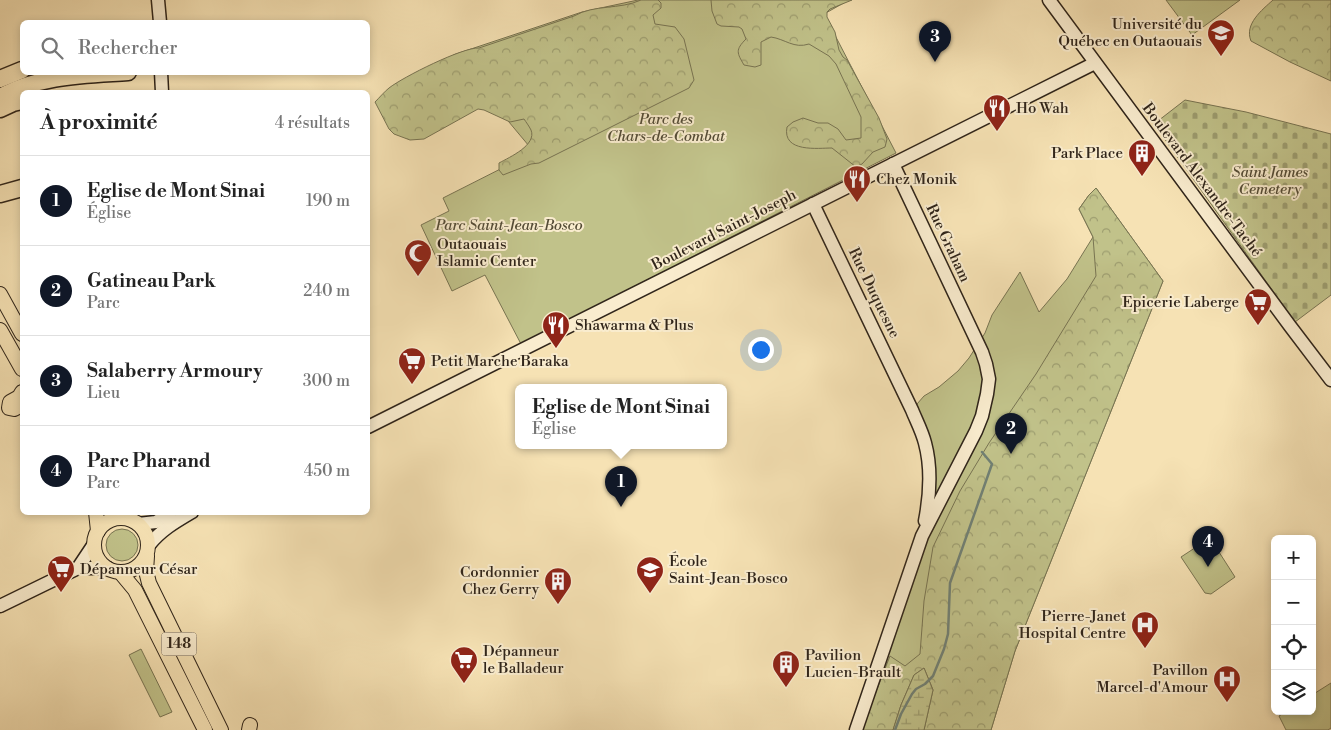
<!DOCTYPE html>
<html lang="fr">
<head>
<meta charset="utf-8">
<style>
	:root { --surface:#fff; --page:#f6f6f6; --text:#222; --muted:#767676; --line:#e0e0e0; --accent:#111827 }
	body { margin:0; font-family:"Libre Bodoni",serif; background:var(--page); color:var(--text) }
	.controls { position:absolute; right:15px; bottom:15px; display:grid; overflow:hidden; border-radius:8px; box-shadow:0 2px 8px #0003 }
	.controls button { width:45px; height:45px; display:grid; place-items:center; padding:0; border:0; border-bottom:1px solid var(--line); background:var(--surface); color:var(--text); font:25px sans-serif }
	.you { position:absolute; left:760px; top:349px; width:18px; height:18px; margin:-12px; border:4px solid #fff; border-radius:50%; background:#1a73e8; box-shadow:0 0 0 8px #1a73e833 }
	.badge { display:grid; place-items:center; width:32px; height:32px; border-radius:50%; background:var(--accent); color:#fff; font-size:16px; font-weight:700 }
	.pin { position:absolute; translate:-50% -41px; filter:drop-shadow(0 1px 2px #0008) }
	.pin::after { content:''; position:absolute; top:26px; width:18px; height:15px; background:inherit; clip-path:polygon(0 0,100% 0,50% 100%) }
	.popup { position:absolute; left:515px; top:384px; width:212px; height:65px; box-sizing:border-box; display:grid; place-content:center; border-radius:8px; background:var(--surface); filter:drop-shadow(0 1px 4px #0005); font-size:16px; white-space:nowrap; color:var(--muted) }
	.popup b { font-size:19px; color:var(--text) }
	.popup::after { content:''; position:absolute; left:50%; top:100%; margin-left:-10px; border:10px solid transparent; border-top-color:var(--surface) }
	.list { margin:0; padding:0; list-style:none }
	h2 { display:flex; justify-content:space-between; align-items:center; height:65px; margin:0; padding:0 20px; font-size:21px }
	h2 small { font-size:16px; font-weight:400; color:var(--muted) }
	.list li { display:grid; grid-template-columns:32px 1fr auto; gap:15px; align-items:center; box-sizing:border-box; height:90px; padding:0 20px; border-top:1px solid var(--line) }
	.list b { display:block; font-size:19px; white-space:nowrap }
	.list p { margin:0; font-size:16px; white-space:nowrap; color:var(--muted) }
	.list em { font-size:16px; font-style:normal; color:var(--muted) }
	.icon { flex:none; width:28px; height:28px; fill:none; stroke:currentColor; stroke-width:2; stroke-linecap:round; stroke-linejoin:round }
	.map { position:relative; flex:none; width:1331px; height:730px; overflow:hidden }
	.search { position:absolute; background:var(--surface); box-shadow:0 2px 8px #0003; left:20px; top:20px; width:350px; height:55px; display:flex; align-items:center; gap:12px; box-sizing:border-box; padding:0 18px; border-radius:8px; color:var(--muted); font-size:19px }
	.panel { position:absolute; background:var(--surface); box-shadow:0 2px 8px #0003; left:20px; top:90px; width:350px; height:425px; border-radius:8px }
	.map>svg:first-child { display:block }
	.green { fill:#c1c28a; stroke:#787452 }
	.forest { fill:url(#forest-crowns); stroke:#787452 }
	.wetland { fill:url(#wetland-marsh); stroke:#787452 }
	.cemetery { fill:url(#cemetery-stones); stroke:#787452 }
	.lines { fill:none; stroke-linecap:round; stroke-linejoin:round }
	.stream { stroke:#718074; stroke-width:2.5 }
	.secondary-casing { stroke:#30251a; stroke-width:15 }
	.primary-casing { stroke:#30251a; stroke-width:16 }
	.highway-casing { stroke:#30251a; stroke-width:19 }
	.secondary { stroke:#f9ecce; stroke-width:12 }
	.primary { stroke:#f6e2b4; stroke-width:14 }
	.highway { stroke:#f6e2b4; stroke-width:16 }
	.labels { text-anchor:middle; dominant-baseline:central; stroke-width:4; stroke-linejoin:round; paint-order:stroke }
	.shield { fill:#f9ecce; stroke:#6c6150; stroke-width:1 }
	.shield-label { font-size:14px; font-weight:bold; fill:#30251a }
	.poi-label { font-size:15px; fill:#30251a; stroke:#f9ecce; text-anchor:start }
	.park-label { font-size:15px; font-style:italic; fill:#544c36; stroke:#f9ecce }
	.street-label { font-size:15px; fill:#30251a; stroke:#f9ecce }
</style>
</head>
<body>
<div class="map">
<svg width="1331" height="730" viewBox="0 0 1331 730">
	<defs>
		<pattern id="forest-crowns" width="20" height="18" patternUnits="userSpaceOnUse" patternTransform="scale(1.25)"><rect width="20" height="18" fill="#c1c28a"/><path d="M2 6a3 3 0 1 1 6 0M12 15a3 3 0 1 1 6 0" fill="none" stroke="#9d9d70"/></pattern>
		<pattern id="wetland-marsh" width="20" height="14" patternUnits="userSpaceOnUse" patternTransform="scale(1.25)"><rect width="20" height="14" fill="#c1c28a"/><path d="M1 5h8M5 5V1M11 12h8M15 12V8" fill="none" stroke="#9d9d70"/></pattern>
		<pattern id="cemetery-stones" width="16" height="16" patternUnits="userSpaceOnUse" patternTransform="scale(1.25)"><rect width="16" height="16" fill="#c1c28a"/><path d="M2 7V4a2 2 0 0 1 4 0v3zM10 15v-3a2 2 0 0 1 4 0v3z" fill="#9d9d70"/></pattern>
	</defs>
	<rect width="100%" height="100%" fill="#f6e2b4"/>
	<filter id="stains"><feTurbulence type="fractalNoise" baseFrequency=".004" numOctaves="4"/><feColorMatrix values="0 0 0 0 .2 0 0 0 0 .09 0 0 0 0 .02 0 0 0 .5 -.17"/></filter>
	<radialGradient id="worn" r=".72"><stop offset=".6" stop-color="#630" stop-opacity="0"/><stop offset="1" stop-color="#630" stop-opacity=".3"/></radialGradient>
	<g class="green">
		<polygon points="638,0 849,0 824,14 896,153 521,344 485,275 452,291 421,225 449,211 443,198 534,152 453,55 582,12"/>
		<polygon points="1166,0 1240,0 1192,35"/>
		<polygon points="1096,188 1163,281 1015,651 991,730 861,730 932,501 917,411 917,404 924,396 939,387 958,371 969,358 985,333 992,315 1020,272 1039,312 1067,279 1093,237 1079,209 1089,195"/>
		<circle cx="122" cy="545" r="16"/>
		<polygon points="1210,538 1235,577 1211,594 1205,593 1181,557"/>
		<polygon points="141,649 172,712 160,717 129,655"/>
		<polygon points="1331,683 1331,728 1328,730 1286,730 1279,716 1287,711 1312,711 1312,695"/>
	</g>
	<g class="forest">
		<path d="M 641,0 L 658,0 L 661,3 L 661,8 L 653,15 L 655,24 L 675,27 L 684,39 L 694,80 L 689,88 L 539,163 L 531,164 L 503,175 L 499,170 L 499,163 C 510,157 537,145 531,130 C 529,126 526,122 524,119 L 510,122 L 484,110 L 478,109 L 424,139 L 410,140 L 394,134 L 389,129 L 375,102 C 380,97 384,92 389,88 C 403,77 463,47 479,48 L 574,16 C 595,4 619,10 641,0 Z"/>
		<path d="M 711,0 L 852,0 L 830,9 L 827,12 L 827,17 L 835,32 L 839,50 L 843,57 L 847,60 L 879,118 L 887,139 L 885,147 L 873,152 L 862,164 L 856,167 L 832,148 C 818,148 782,153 787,127 L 793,122 L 803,118 L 818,123 L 828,123 L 838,129 L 846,140 L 861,138 L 861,117 L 836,64 L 829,56 L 809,44 C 794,49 785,39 771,37 L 761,42 L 761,65 L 755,67 L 744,65 C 737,53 735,50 746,39 L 742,29 L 739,27 L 721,26 L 717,24 L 712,11 Z"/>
		<path d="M 1273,0 L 1331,0 L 1331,81 L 1290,62 L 1251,41 C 1244,24 1262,10 1273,0 Z"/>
		<polygon points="1096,188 1163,281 1015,651 991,730 924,730 933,690 924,668 914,675 901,705 893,730 861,730 890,656 905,666 920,654 924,601 933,547 960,491 989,443 1036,374 1096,276 1093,237 1079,209 1089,195"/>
	</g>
	<polygon class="wetland" points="924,668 933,690 924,730 893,730 901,705 914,675"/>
	<polygon class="cemetery" points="1185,100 1246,112 1331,134 1331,295 1295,322 1154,124"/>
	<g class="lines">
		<polyline class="stream" points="895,730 901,714 912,694 916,689 925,684 933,676 944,649 948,634 950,583 992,464 982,452"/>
		<g class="secondary-casing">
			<g id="secondary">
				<polyline points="158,0 160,22"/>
				<polyline points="1049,0 1290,326 1331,380"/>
				<polyline points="161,72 162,92"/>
				<path d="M 813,204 L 912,410 C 916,420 922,431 925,443 C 932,469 930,495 925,521"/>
				<polyline points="368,427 1095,63"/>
				<polyline points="138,524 156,522 171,512"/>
				<path d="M 149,545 C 161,530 175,522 192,512"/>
				<polyline points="78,568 94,544"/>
				<polyline points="0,606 78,568 108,568"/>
				<polyline points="856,730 922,536 976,431 982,416 987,394 989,379 986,364 982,352 893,164"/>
			</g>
		</g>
		<g class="primary-casing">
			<g id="primary">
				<polyline points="0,294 22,334"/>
				<polyline points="0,330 22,369"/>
				<polyline points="22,392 19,397 10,402 9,408 14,409 22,405"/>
				<polyline points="96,512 98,531"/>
				<circle cx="121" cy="545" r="27"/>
				<polyline points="147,556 146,571 149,583 221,730"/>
				<polyline points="120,572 135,590 205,730"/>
				<polyline points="249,730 250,725"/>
			</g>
		</g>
		<g class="highway-casing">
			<g id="highway">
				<polyline points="0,79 22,70"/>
				<path d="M 0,97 C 40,75 84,75 128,72"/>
				<polyline points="0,109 13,103 22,101"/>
				<polyline points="0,194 22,188"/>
			</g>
		</g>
		<use href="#secondary" class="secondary"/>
		<use href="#primary" class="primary"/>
		<use href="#highway" class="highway"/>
	</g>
	<defs>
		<g id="university-pin" transform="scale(1.4375)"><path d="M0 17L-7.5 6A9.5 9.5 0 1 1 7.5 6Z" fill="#8f2418" stroke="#f9ecce"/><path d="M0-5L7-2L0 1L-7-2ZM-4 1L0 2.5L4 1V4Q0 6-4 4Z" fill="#fff"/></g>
		<g id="restaurant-pin" transform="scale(1.4375)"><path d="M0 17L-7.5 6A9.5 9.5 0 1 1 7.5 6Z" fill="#8f2418" stroke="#f9ecce"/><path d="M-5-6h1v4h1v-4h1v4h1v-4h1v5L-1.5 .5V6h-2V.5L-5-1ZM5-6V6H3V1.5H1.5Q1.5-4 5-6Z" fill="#fff"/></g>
		<g id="building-pin" transform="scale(1.4375)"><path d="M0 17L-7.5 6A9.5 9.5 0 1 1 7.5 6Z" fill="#8f2418" stroke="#f9ecce"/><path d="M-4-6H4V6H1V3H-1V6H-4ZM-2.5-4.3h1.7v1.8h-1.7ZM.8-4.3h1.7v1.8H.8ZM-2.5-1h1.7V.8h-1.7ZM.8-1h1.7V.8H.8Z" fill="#fff"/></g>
		<g id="mosque-pin" transform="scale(1.4375)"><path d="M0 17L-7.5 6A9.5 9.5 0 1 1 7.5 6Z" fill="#8f2418" stroke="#f9ecce"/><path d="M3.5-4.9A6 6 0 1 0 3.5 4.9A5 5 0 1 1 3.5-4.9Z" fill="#fff"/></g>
		<g id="supermarket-pin" transform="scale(1.4375)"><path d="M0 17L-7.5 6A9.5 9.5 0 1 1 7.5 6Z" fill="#8f2418" stroke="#f9ecce"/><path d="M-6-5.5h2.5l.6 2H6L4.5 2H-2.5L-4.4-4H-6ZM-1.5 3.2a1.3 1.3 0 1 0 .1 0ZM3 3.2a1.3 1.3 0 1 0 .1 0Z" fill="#fff"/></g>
		<g id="school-pin" transform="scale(1.4375)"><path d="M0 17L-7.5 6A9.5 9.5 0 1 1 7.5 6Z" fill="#8f2418" stroke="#f9ecce"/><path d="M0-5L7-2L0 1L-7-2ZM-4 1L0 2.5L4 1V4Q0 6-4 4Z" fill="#fff"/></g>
		<g id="hospital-pin" transform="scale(1.4375)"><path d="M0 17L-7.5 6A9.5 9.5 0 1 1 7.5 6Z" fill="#8f2418" stroke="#f9ecce"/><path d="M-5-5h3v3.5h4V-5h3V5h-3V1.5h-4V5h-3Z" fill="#fff"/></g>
	</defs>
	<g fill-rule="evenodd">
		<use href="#university-pin" x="1221" y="33"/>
		<use href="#restaurant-pin" x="997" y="108"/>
		<use href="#building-pin" x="1142" y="153"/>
		<use href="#restaurant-pin" x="857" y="179"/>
		<use href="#mosque-pin" x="418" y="253"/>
		<use href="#supermarket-pin" x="1258" y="302"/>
		<use href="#restaurant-pin" x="556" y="325"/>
		<use href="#supermarket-pin" x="412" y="361"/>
		<use href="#supermarket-pin" x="61" y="569"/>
		<use href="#school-pin" x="650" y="570"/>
		<use href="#building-pin" x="558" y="581"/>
		<use href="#hospital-pin" x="1145" y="625"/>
		<use href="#supermarket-pin" x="464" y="660"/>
		<use href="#building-pin" x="786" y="664"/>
		<use href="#hospital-pin" x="1227" y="679"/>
	</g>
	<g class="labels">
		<rect class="shield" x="161.5" y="632.5" width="35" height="23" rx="4"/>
		<g class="shield-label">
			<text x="179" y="644">148</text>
		</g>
		<g class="poi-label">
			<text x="1202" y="24" text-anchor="end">Université du<tspan x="1202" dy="17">Québec en Outaouais</tspan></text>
			<text x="1016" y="108">Ho Wah</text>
			<text x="1123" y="153" text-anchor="end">Park Place</text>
			<text x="876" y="179">Chez Monik</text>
			<text x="437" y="244">Outaouais<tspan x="437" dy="17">Islamic Center</tspan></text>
			<text x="1239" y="302" text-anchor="end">Epicerie Laberge</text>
			<text x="575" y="325">Shawarma &amp; Plus</text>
			<text x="431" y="361">Petit Marche Baraka</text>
			<text x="669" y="561">École<tspan x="669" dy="17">Saint-Jean-Bosco</tspan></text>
			<text x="80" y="569">Dépanneur César</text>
			<text x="539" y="572" text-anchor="end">Cordonnier<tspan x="539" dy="17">Chez Gerry</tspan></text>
			<text x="1126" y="616" text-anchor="end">Pierre-Janet<tspan x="1126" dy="17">Hospital Centre</tspan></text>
			<text x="483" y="651">Dépanneur<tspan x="483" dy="17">le Balladeur</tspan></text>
			<text x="805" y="655">Pavilion<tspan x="805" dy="17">Lucien-Brault</tspan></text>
			<text x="1208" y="670" text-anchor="end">Pavillon<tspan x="1208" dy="17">Marcel-d'Amour</tspan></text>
		</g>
		<g class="park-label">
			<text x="666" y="119">Parc des<tspan x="666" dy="17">Chars-de-Combat</tspan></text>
			<text x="1270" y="172">Saint James<tspan x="1270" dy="17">Cemetery</tspan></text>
			<text x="509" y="225">Parc Saint-Jean-Bosco</text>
		</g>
		<g class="street-label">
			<text transform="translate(1202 180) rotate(53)">Boulevard Alexandre-Taché</text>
			<text transform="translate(724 230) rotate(-27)">Boulevard Saint-Joseph</text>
			<text transform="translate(948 243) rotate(65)">Rue Graham</text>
			<text transform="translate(874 293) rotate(64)">Rue Duquesne</text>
		</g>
	</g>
	<rect width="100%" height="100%" filter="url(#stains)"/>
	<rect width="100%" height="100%" fill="url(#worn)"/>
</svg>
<div class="controls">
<button>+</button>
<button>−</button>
<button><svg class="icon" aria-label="locate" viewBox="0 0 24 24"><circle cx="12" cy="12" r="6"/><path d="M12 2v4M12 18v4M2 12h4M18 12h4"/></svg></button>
<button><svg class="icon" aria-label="layers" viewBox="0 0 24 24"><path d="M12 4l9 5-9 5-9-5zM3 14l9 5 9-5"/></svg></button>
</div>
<div class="you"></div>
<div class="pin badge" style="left:621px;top:507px">1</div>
<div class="popup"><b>Eglise de Mont Sinai</b>Église</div>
<div class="pin badge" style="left:1011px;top:454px">2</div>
<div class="pin badge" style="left:935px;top:62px">3</div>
<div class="pin badge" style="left:1208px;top:567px">4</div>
<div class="search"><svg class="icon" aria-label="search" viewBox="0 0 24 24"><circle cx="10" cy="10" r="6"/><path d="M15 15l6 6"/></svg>Rechercher</div>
<section class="panel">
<h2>À proximité<small>4 résultats</small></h2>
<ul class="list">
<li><span class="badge">1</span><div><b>Eglise de Mont Sinai</b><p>Église</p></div><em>190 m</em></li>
<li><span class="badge">2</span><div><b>Gatineau Park</b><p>Parc</p></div><em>240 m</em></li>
<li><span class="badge">3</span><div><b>Salaberry Armoury</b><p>Lieu</p></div><em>300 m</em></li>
<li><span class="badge">4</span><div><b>Parc Pharand</b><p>Parc</p></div><em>450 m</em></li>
</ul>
</section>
</div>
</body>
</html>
